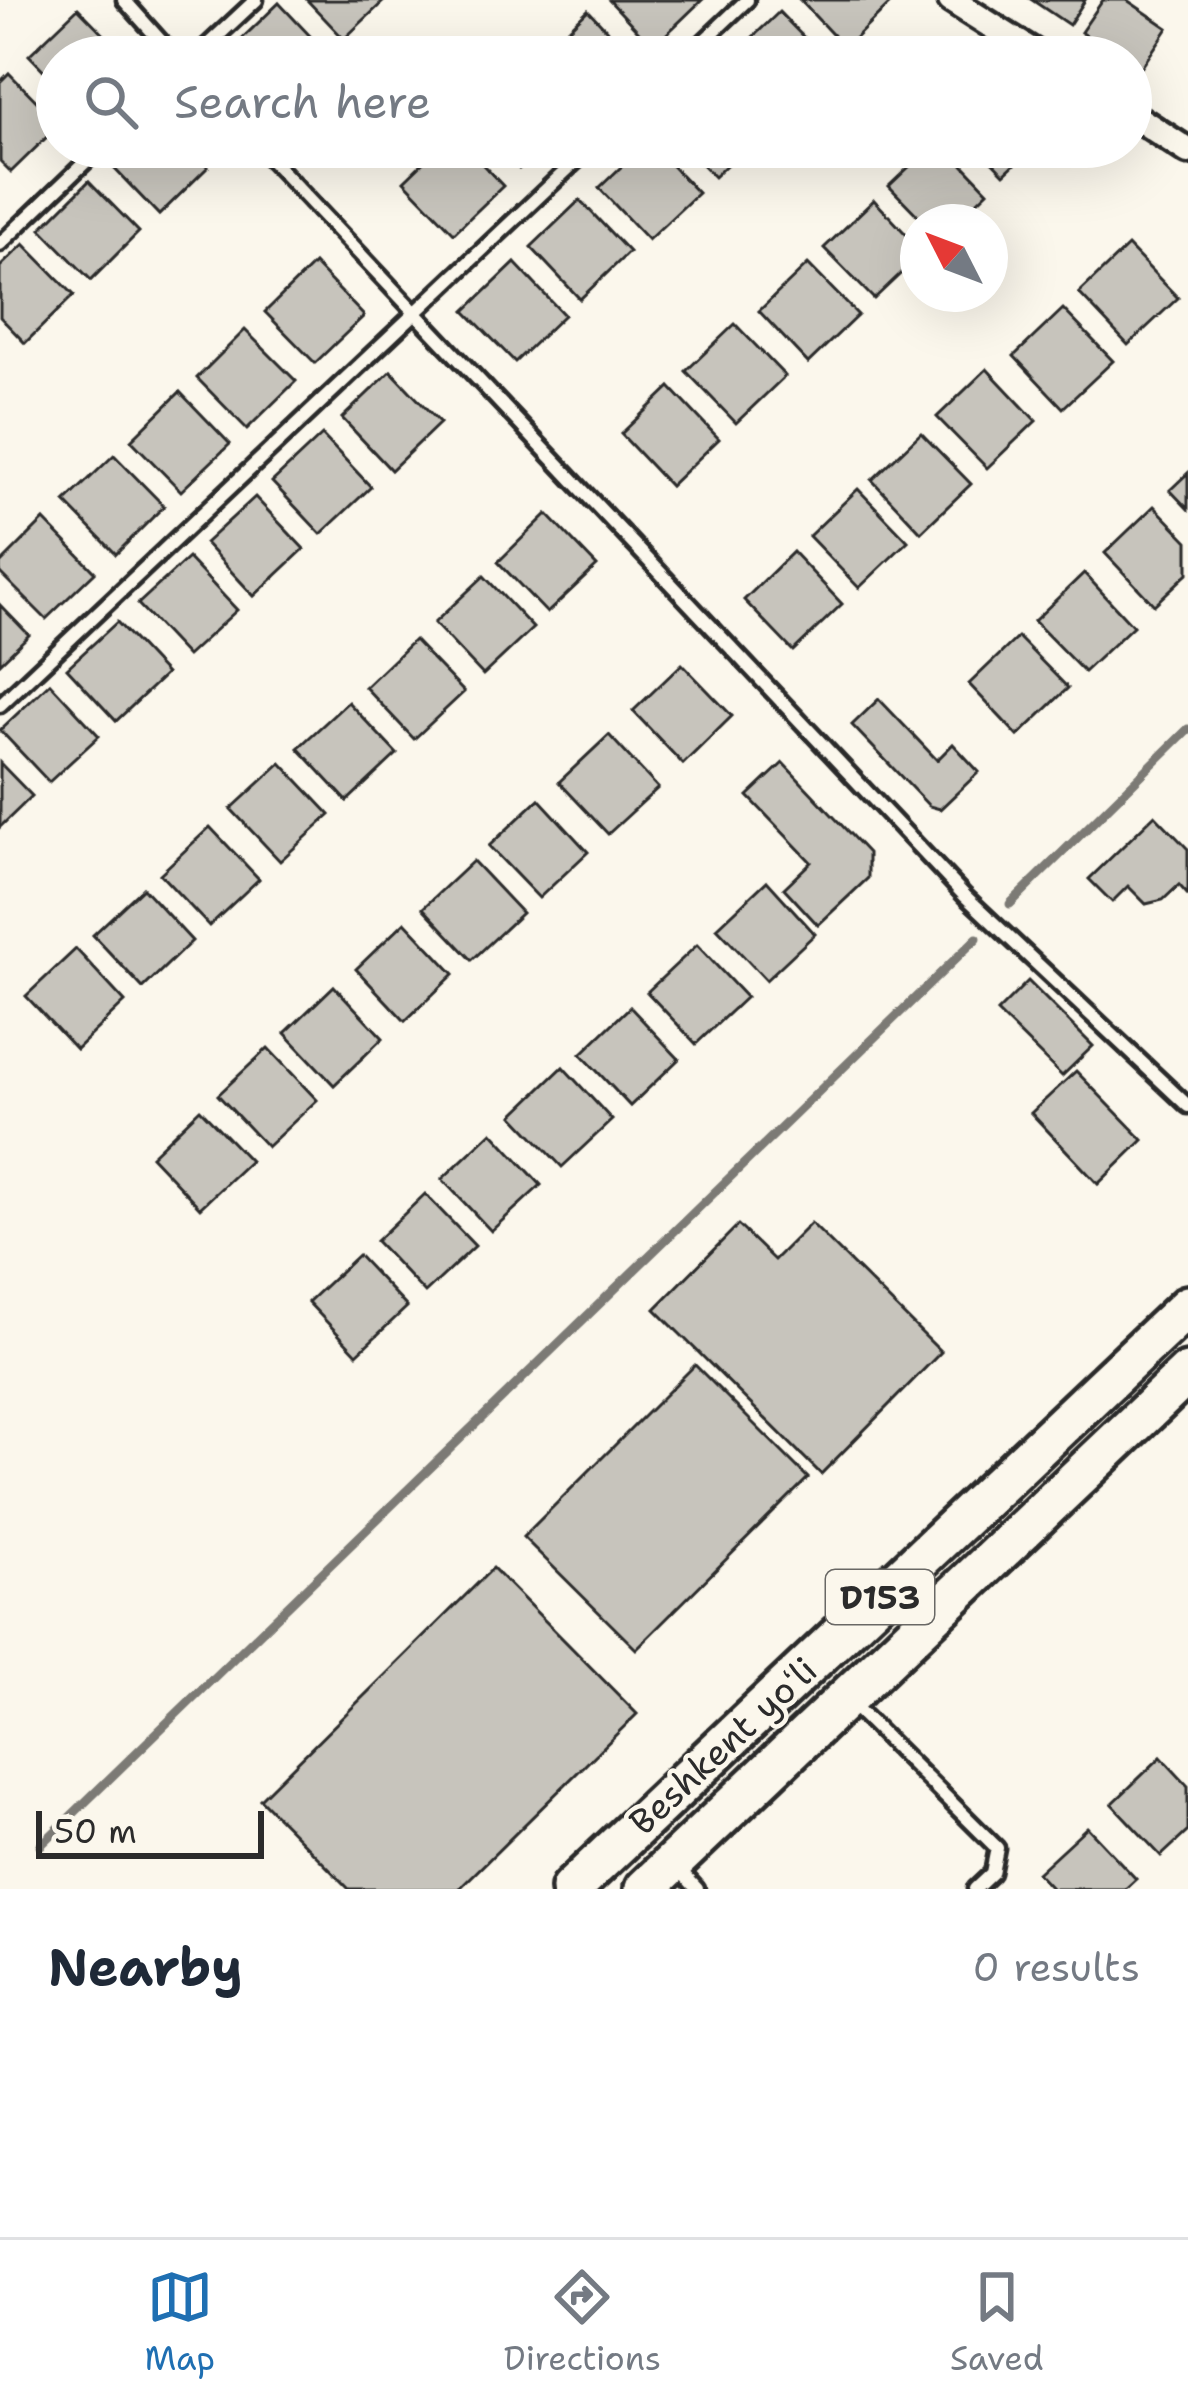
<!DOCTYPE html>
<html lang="en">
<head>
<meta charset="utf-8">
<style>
	:root { --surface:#fff; --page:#f6f6f7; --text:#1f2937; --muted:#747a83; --line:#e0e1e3; --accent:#1f6fb2 }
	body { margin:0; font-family:"Shantell Sans",sans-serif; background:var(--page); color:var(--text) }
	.compass { position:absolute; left:900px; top:204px; width:108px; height:108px; border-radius:50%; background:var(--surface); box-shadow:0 12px 48px #0002; rotate:312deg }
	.scale { position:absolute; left:36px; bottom:30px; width:228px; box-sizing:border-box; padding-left:12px; border:6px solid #2b2b2b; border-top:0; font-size:33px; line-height:42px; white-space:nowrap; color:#2b2b2b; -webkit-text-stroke:9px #fbf7ec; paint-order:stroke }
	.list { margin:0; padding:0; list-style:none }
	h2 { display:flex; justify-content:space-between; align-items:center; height:156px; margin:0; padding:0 48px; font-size:51px }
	h2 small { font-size:39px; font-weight:400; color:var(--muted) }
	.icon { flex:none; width:66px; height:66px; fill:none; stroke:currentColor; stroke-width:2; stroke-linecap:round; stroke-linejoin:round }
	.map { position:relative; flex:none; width:1188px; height:1889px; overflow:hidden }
	.search { position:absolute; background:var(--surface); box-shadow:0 12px 48px #0002; left:36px; right:36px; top:36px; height:132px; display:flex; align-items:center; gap:30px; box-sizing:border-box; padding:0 42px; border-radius:66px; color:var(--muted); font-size:45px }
	.sheet { height:348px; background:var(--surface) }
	nav { display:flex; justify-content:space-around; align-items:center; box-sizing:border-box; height:168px; border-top:3px solid var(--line); background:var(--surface); font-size:33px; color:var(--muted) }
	nav a { display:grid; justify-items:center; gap:6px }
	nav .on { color:var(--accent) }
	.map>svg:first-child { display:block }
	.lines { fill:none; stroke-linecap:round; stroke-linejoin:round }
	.stream { stroke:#7b7a75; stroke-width:9 }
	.building { fill:#c7c4bc; stroke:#2b2b2b; stroke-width:3 }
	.lane-casing { stroke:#2b2b2b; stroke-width:21 }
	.street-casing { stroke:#2b2b2b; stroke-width:33 }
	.primary-casing { stroke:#2b2b2b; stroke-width:48 }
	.lane { stroke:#fbf7ec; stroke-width:12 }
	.street { stroke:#fbf7ec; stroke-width:24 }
	.primary { stroke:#fbf7ec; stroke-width:39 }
	.labels { text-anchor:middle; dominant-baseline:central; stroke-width:9; stroke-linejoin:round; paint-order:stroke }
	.shield { fill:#fbf7ec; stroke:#696865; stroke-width:3 }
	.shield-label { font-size:33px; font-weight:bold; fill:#2b2b2b }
	.street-label { font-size:36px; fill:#2b2b2b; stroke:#fbf7ec }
</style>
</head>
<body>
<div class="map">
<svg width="1188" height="1889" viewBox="0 0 1188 1889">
	<rect width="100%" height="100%" fill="#fbf7ec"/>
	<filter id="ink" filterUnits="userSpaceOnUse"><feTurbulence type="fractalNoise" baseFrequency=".00833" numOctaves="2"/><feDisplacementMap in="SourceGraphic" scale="24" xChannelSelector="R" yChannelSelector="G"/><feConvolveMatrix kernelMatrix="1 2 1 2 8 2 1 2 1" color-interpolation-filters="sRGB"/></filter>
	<g filter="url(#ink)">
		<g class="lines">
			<g class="stream">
				<polyline points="1010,904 1188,729"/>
				<polyline points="40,1846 977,938"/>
			</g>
		</g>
		<g class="building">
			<polygon points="307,0 385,0 344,39"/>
			<polygon points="609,0 702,0 653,47"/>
			<polygon points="800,0 894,0 845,48"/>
			<polygon points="1032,0 1085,0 1069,25"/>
			<polygon points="1103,0 1127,0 1168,28 1139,71 1131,66 1131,57 1118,57 1081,32"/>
			<polygon points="279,3 328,55 327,57 236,57 229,51"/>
			<polygon points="78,8 126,57 57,57 57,84 29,55"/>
			<polygon points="588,10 632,57 539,57"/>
			<polygon points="779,12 823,57 732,57"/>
			<polygon points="9,73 57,122 57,127 11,172 0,161 0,82"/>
			<polygon points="126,147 189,147 208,167 159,215 109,163"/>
			<polygon points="439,147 466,147 503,186 454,233 404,181"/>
			<polygon points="498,147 542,147 519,169"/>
			<polygon points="642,147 654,147 698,193 648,240 599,188"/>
			<polygon points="685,147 745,147 714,177"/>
			<polygon points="930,147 946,147 988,191 956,222 924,222 889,186"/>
			<polygon points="978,147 1033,147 1004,174"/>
			<polygon points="89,181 139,232 91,280 41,229"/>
			<polygon points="580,200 629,252 580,299 531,247"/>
			<polygon points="874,200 918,247 918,257 874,299 824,248"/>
			<polygon points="24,244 74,295 25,343 0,317 0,267"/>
			<polygon points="1128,246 1178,298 1128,345 1079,293"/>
			<polygon points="515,263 564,315 515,362 465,311"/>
			<polygon points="314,264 364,316 315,363 265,312"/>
			<polygon points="808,264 858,315 808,363 759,311"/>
			<polygon points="1063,309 1113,361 1063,408 1014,356"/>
			<polygon points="735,324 785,376 736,423 686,371"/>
			<polygon points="245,330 296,381 247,429 197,378"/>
			<polygon points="987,369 1036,421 987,468 937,417"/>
			<polygon points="391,371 440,423 391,470 342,418"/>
			<polygon points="670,387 719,439 670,486 621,434"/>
			<polygon points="180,392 230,444 181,491 131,440"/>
			<polygon points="921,433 971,484 921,532 872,480"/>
			<polygon points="322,435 371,487 321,534 272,482"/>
			<polygon points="114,455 164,506 116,554 65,502"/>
			<polygon points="1188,473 1188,509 1170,490"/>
			<polygon points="858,489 908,541 859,588 809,536"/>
			<polygon points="255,497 304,549 254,596 205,543"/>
			<polygon points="1154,506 1188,541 1188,573 1154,605 1105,553"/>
			<polygon points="547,514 597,566 547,613 498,562"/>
			<polygon points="44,520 95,572 46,619 0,573 0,564"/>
			<polygon points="793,552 842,604 793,651 744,600"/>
			<polygon points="188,558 237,610 187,656 138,604"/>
			<polygon points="1084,573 1133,626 1084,672 1034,621"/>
			<polygon points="484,576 533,628 483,675 434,623"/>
			<polygon points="0,605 29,635 0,663"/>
			<polygon points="117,622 166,674 116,721 67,668"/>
			<polygon points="1018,637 1068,688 1018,736 969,684"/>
			<polygon points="414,640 464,692 414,739 365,687"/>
			<polygon points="682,664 732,716 683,764 633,711"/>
			<polygon points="50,683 99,736 49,782 0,730"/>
			<polygon points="879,699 937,760 953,744 979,772 940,809 929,806 852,725"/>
			<polygon points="348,702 397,754 347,801 298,748"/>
			<polygon points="609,735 658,788 608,834 559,782"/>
			<polygon points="0,763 32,796 0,827"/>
			<polygon points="281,763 330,815 280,861 231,809"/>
			<polygon points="783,763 868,853 868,878 818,925 784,888 811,862 748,796"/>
			<polygon points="539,799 588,852 539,898 489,846"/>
			<polygon points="1155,815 1188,849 1188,895 1179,885 1163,900 1146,904 1128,886 1112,902 1089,879"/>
			<polygon points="210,827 259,879 209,926 160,874"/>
			<polygon points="473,861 522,913 472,960 423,908"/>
			<polygon points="767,881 815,934 766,980 717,928"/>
			<polygon points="143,888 192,941 143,988 93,935"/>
			<polygon points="405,922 454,974 405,1021 356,969"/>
			<polygon points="697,945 746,997 696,1044 647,992"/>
			<polygon points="76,949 125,1002 76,1049 26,996"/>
			<polygon points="1028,981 1093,1046 1062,1076 997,1012"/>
			<polygon points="334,986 383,1038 334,1085 285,1033"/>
			<polygon points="630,1007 679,1059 630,1106 581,1054"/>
			<polygon points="268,1048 317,1100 267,1147 218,1095"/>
			<polygon points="563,1067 612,1120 562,1167 513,1115"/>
			<polygon points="1076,1071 1143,1140 1098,1184 1031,1113"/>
			<polygon points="200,1109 250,1161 200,1208 151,1156"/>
			<polygon points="492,1132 541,1185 491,1231 442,1179"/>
			<polygon points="425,1194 475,1246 425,1293 376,1241"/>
			<polygon points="811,1223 941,1352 821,1474 655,1309 738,1225 774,1260"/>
			<polygon points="358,1255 407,1307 357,1354 308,1302"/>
			<polygon points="695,1365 808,1478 636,1649 523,1537"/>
			<polygon points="493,1568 637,1714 459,1889 349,1889 260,1799"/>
			<polygon points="1161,1757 1188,1786 1188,1831 1161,1856 1112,1804"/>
			<polygon points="1087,1827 1136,1879 1125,1889 1052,1889 1037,1873"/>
		</g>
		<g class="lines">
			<g class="lane-casing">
				<g id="lane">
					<polyline points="124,0 175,57"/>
					<polyline points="195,57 256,0"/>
					<polyline points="687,57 747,0"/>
					<polyline points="259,147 965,896 1188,1106"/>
					<polyline points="0,244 101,147"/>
					<polyline points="0,705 591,147"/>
					<polyline points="849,1701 997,1848 992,1873 975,1889"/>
					<polyline points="678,1868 697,1889"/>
				</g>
			</g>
			<g class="street-casing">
				<g id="street">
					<polyline points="951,0 1041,57"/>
					<polyline points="1131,114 1188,151"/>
				</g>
			</g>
			<g class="primary-casing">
				<g id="primary">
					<polyline points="571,1889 1188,1306"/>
					<polyline points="645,1889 1188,1373"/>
				</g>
			</g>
			<use href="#lane" class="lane"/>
			<use href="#street" class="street"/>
			<use href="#primary" class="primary"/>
		</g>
	</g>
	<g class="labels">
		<rect class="shield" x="826" y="1570" width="108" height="54" rx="9"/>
		<g class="shield-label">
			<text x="880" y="1597">D153</text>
		</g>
		<g class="street-label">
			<text transform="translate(723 1746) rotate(-43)">Beshkent yoʻli</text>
		</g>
	</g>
</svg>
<svg class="compass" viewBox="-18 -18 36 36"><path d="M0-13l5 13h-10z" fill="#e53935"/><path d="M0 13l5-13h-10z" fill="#747a83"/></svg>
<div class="scale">50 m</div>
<div class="search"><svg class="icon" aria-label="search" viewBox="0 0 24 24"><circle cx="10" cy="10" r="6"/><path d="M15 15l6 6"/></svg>Search here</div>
</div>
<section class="sheet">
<h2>Nearby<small>0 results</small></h2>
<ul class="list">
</ul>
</section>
<nav>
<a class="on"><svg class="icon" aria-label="map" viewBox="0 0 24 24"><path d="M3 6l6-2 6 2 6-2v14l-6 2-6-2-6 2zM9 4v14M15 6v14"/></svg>Map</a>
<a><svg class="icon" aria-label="directions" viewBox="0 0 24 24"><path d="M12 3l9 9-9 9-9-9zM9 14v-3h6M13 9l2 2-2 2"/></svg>Directions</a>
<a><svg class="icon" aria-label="saved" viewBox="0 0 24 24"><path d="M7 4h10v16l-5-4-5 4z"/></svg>Saved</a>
</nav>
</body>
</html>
